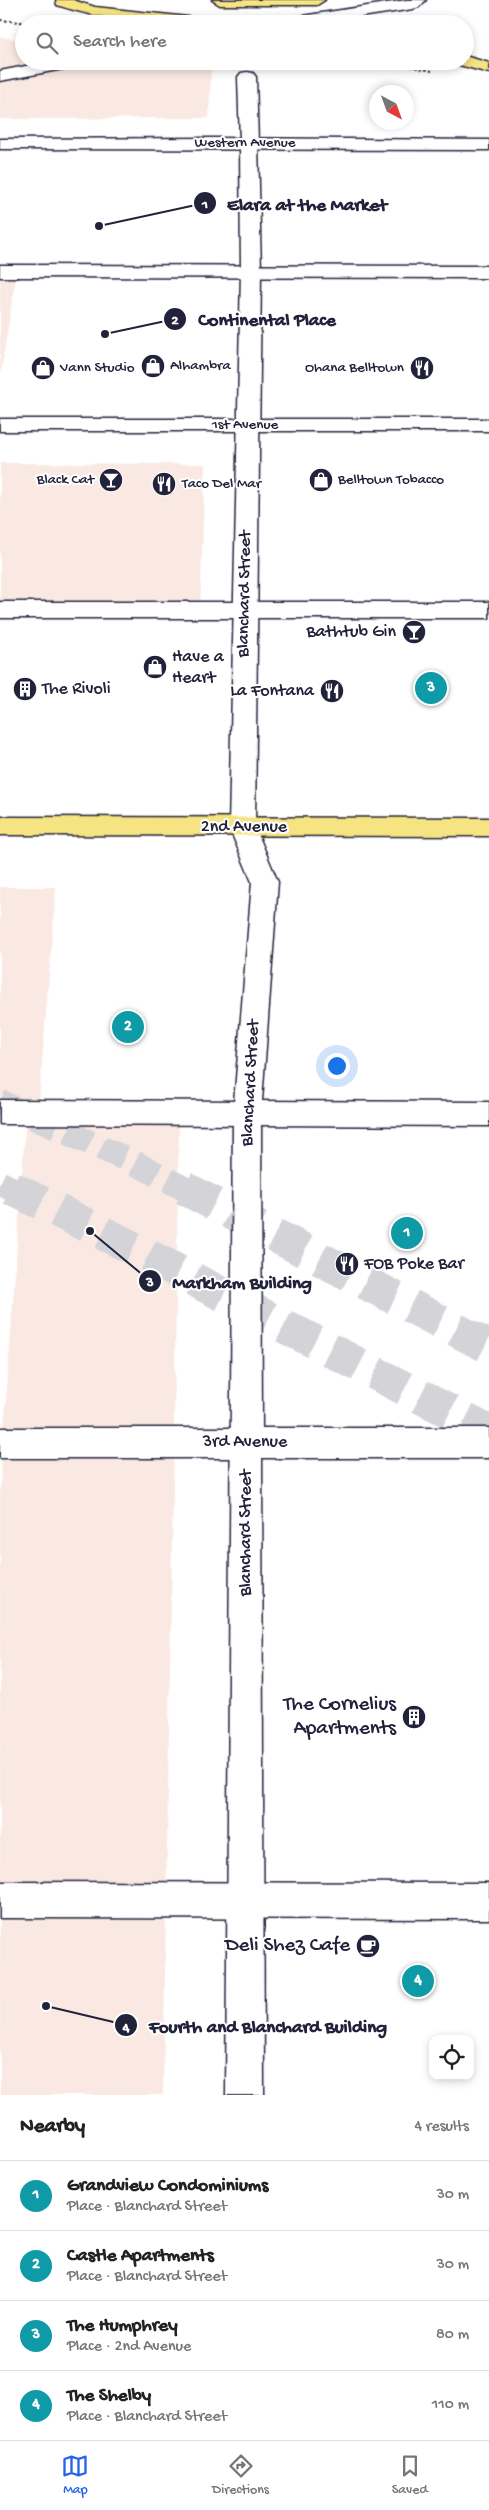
<!DOCTYPE html>
<html lang="en">
<head>
<meta charset="utf-8">
<style>
	:root { --surface:#fff; --page:#f2f2f2; --text:#222; --muted:#767676; --line:#e0e0e0; --accent:#2563eb }
	body { margin:0; font-family:"Gochi Hand",sans-serif; background:var(--page); color:var(--text) }
	.controls { position:absolute; right:15px; bottom:15px; display:grid; overflow:hidden; border-radius:10px; box-shadow:0 2px 8px #0003 }
	.controls button { width:45px; height:45px; display:grid; place-items:center; padding:0; border:0; border-bottom:1px solid var(--line); background:var(--surface); color:var(--text); font:25px sans-serif }
	.compass { position:absolute; left:369px; top:85px; width:45px; height:45px; border-radius:50%; background:var(--surface); box-shadow:0 2px 8px #0003; rotate:139deg }
	.you { position:absolute; left:336px; top:1065px; width:18px; height:18px; margin:-12px; border:4px solid #fff; border-radius:50%; background:#1a73e8; box-shadow:0 0 0 8px #1a73e833 }
	.badge { display:grid; place-items:center; width:32px; height:32px; border-radius:50%; background:var(--accent); color:#fff; font-size:16px; font-weight:700 }
	.pin { position:absolute; translate:-50% -50%; border:2px solid #fff; box-shadow:0 1px 5px #0006 }
	.list { margin:0; padding:0; list-style:none }
	h2 { display:flex; justify-content:space-between; align-items:center; height:65px; margin:0; padding:0 20px; font-size:21px }
	h2 small { font-size:16px; font-weight:400; color:var(--muted) }
	.list li { display:grid; grid-template-columns:32px 1fr auto; gap:15px; align-items:center; box-sizing:border-box; height:70px; padding:0 20px; border-top:1px solid var(--line) }
	.list b { display:block; font-size:19px; white-space:nowrap }
	.list p { margin:0; font-size:16px; white-space:nowrap; color:var(--muted) }
	.list em { font-size:16px; font-style:normal; color:var(--muted) }
	.icon { flex:none; width:28px; height:28px; fill:none; stroke:currentColor; stroke-width:2; stroke-linecap:round; stroke-linejoin:round }
	.map { position:relative; flex:none; width:489px; height:2095px; overflow:hidden }
	.search { position:absolute; background:var(--surface); box-shadow:0 2px 8px #0003; left:15px; right:15px; top:15px; height:55px; display:flex; align-items:center; gap:12px; box-sizing:border-box; padding:0 18px; border-radius:28px; color:var(--muted); font-size:19px }
	.sheet { height:345px; background:var(--surface) }
	nav { display:flex; justify-content:space-around; align-items:center; box-sizing:border-box; height:70px; border-top:1px solid var(--line); background:var(--surface); font-size:14px; color:var(--muted) }
	nav a { display:grid; justify-items:center; gap:2px }
	nav .on { color:var(--accent) }
	.map>svg:first-child { display:block }
	.built { fill:#f9e9e2 }
	.lines { fill:none; stroke-linecap:round; stroke-linejoin:round }
	.motorway-tunnel-far1 { stroke:#d3d3d8; stroke-width:25; stroke-dasharray:25 12; stroke-linecap:butt }
	.motorway-tunnel { stroke:#d3d3d8; stroke-width:34; stroke-dasharray:34 17; stroke-linecap:butt }
	.service-casing { stroke:#22223b; stroke-width:3 }
	.minor-casing { stroke:#22223b; stroke-width:3 }
	.tertiary-casing { stroke:#22223b; stroke-width:3 }
	.secondary-casing { stroke:#22223b; stroke-width:3 }
	.primary-casing { stroke:#22223b; stroke-width:3 }
	.path { stroke:#22223b; stroke-width:2; stroke-dasharray:2.5 2.5; stroke-linecap:butt }
	.service { fill:#fff; fill-rule:evenodd }
	.minor { fill:#fff; fill-rule:evenodd }
	.tertiary { fill:#fff; fill-rule:evenodd }
	.secondary { fill:#fff; fill-rule:evenodd }
	.primary { fill:#f6e381; fill-rule:evenodd }
	.labels { text-anchor:middle; dominant-baseline:central; stroke-width:4; stroke-linejoin:round; paint-order:stroke }
	.far-street-label { font-size:15px; fill:#22223b; stroke:#fff }
	.far-poi-label { font-size:15px; fill:#22223b; stroke:#fff; text-anchor:start }
	.street-label { font-size:18px; fill:#22223b; stroke:#fff }
	.poi-label { font-size:18px; fill:#22223b; stroke:#fff; text-anchor:start }
	.near-poi-label { font-size:21px; fill:#22223b; stroke:#fff; text-anchor:end }
	.leader { fill:none; stroke:#22223b; stroke-width:2 }
	.callout-dot { fill:#22223b; stroke:#fff; stroke-width:2 }
	.mark-label { font-size:15px; text-anchor:middle; font-weight:bold; fill:#fff }
	.callout-label { font-size:19px; text-anchor:middle; font-weight:bold; fill:#22223b; stroke:#fff; stroke-width:4; stroke-linejoin:round; paint-order:stroke }
</style>
</head>
<body>
<div class="map">
<svg width="489" height="2095" viewBox="0 0 489 2095">
	<rect width="100%" height="100%" fill="#fff"/>
	<filter id="ink" filterUnits="userSpaceOnUse"><feTurbulence type="fractalNoise" baseFrequency=".02" numOctaves="2"/><feDisplacementMap in="SourceGraphic" scale="10" xChannelSelector="R" yChannelSelector="G"/><feConvolveMatrix kernelMatrix="1 2 1 2 8 2 1 2 1" color-interpolation-filters="sRGB"/></filter>
	<g filter="url(#ink)">
		<g class="built">
			<polygon points="0,37 24,40 24,61 165,61 211,68 209,118 0,119"/>
			<polygon points="0,276 16,276 0,378"/>
			<polygon points="0,463 205,464 200,615 0,614"/>
			<polygon points="0,887 56,887 39,1101 0,1100"/>
			<polygon points="26,1116 179,1118 163,2095 0,2095 0,1488"/>
		</g>
		<g class="lines">
			<g class="motorway-tunnel-far1">
				<polyline points="0,1102 139,1165 187,1190"/>
				<polyline points="0,1183 14,1190"/>
			</g>
			<g class="motorway-tunnel">
				<polyline points="11,1188 127,1245 489,1432"/>
				<polyline points="184,1188 489,1347"/>
			</g>
			<g class="service-casing">
				<g id="service">
					<polygon points="0,265 489,266 489,278 0,277"/>
					<rect x="0" y="602" width="489" height="16"/>
					<polygon points="0,1100 489,1102 489,1126 0,1124"/>
					<polygon points="0,1882 489,1883 489,1919 0,1918"/>
				</g>
			</g>
			<g class="minor-casing">
				<polygon id="minor" points="247,72 253,73 256,77 258,143 255,147 243,147 240,143 238,77 241,73"/>
			</g>
			<g class="tertiary-casing">
				<polygon id="tertiary" points="249,138 255,139 258,143 261,271 255,827 278,882 261,1115 264,2095 226,2095 233,1115 252,882 229,827 241,271 240,143 243,139"/>
			</g>
			<g class="secondary-casing">
				<g id="secondary">
					<polygon points="407,0 426,0 419,7 413,9 316,24 274,24 282,19"/>
					<polygon points="51,61 87,61 79,66 0,81 0,71"/>
					<polygon points="212,138 489,140 489,150 0,149 0,139"/>
					<rect x="0" y="419" width="489" height="12"/>
					<rect x="0" y="1428" width="489" height="30"/>
				</g>
			</g>
			<g class="primary-casing">
				<g id="primary">
					<path d="M 56,0 L 73,0 L 95,7 L 207,19 L 215,24 C 159,24 111,23 57,5 Z"/>
					<polygon points="212,0 325,0 317,5 220,5"/>
					<polygon points="465,56 489,63 489,73 459,65 457,61 465,61"/>
					<polygon points="0,817 489,818 489,836 0,835"/>
				</g>
			</g>
			<g class="path">
				<polyline points="0,20 38,24"/>
				<polyline points="386,61 432,71"/>
				<polyline points="291,64 292,61"/>
			</g>
			<use href="#service" class="service"/>
			<use href="#minor" class="minor"/>
			<use href="#tertiary" class="tertiary"/>
			<use href="#secondary" class="secondary"/>
			<use href="#primary" class="primary"/>
		</g>
	</g>
	<defs>
		<g id="shop-disc" transform="scale(1.25)"><circle r="9.5" fill="#22223b" stroke="#fff"/><path d="M-5-2.5h2.3a2.7 3.5 0 0 1 5.4 0H5L5.5 6h-11ZM-1.5-2.5h3a1.5 2.3 0 0 0-3 0Z" fill="#fff"/></g>
		<g id="restaurant-disc" transform="scale(1.25)"><circle r="9.5" fill="#22223b" stroke="#fff"/><path d="M-5-6h1v4h1v-4h1v4h1v-4h1v5L-1.5 .5V6h-2V.5L-5-1ZM5-6V6H3V1.5H1.5Q1.5-4 5-6Z" fill="#fff"/></g>
		<g id="bar-disc" transform="scale(1.25)"><circle r="9.5" fill="#22223b" stroke="#fff"/><path d="M-6-5H6L.8 .8V4.5H3.5V6h-7V4.5H-.8V.8Z" fill="#fff"/></g>
		<g id="building-disc" transform="scale(1.25)"><circle r="9.5" fill="#22223b" stroke="#fff"/><path d="M-4-6H4V6H1V3H-1V6H-4ZM-2.5-4.3h1.7v1.8h-1.7ZM.8-4.3h1.7v1.8H.8ZM-2.5-1h1.7V.8h-1.7ZM.8-1h1.7V.8H.8Z" fill="#fff"/></g>
		<g id="cafe-disc" transform="scale(1.25)"><circle r="9.5" fill="#22223b" stroke="#fff"/><path d="M-5.5-4.5H6V0H3Q3 3.5 0 3.5H-2.5Q-5.5 3.5-5.5 0ZM3-3.2v2h1.7v-2ZM-6 4.5H4V6H-6Z" fill="#fff"/></g>
	</defs>
	<g fill-rule="evenodd">
		<use href="#shop-disc" x="153" y="366"/>
		<use href="#shop-disc" x="43" y="368"/>
		<use href="#restaurant-disc" x="422" y="368"/>
		<use href="#bar-disc" x="111" y="480"/>
		<use href="#shop-disc" x="321" y="480"/>
		<use href="#restaurant-disc" x="164" y="484"/>
		<use href="#bar-disc" x="414" y="632"/>
		<use href="#shop-disc" x="155" y="667"/>
		<use href="#building-disc" x="25" y="689"/>
		<use href="#restaurant-disc" x="332" y="691"/>
		<use href="#restaurant-disc" x="347" y="1264"/>
		<use href="#building-disc" x="414" y="1717"/>
		<use href="#cafe-disc" x="368" y="1946"/>
	</g>
	<g class="labels">
		<g class="far-street-label">
			<text x="245" y="143">Western Avenue</text>
			<text x="245" y="425">1st Avenue</text>
		</g>
		<g class="far-poi-label">
			<text x="170" y="366">Alhambra</text>
			<text x="60" y="368">Vann Studio</text>
			<text x="404" y="368" text-anchor="end">Ohana Belltown</text>
			<text x="94" y="480" text-anchor="end">Black Cat</text>
			<text x="338" y="480">Belltown Tobacco</text>
			<text x="182" y="484">Taco Del Mar</text>
		</g>
		<g class="street-label">
			<text transform="translate(245 594) rotate(-89)">Blanchard Street</text>
			<text x="244" y="827">2nd Avenue</text>
			<text transform="translate(251 1083) rotate(-87)">Blanchard Street</text>
			<text x="245" y="1442">3rd Avenue</text>
			<text transform="translate(246 1533) rotate(-90)">Blanchard Street</text>
		</g>
		<g class="poi-label">
			<text x="396" y="632" text-anchor="end">Bathtub Gin</text>
			<text x="172" y="657">Have a<tspan x="172" dy="21">Heart</tspan></text>
			<text x="42" y="689">The Rivoli</text>
			<text x="314" y="691" text-anchor="end">La Fontana</text>
			<text x="364" y="1264">FOB Poke Bar</text>
		</g>
		<g class="near-poi-label">
			<text x="396" y="1705">The Cornelius<tspan x="396" dy="24">Apartments</tspan></text>
			<text x="350" y="1946">Deli Shez Cafe</text>
		</g>
	</g>
	<path class="leader" d="M99 226L205 203M105 334L175 319M90 1231L150 1281M46 2006L126 2025"/>
	<g class="callout-dot">
		<circle cx="99" cy="226" r="5"/>
		<circle cx="105" cy="334" r="5"/>
		<circle cx="90" cy="1231" r="5"/>
		<circle cx="46" cy="2006" r="5"/>
		<circle cx="205" cy="203" r="12"/>
		<circle cx="175" cy="319" r="12"/>
		<circle cx="150" cy="1281" r="12"/>
		<circle cx="126" cy="2025" r="12"/>
	</g>
	<g class="mark-label">
		<text x="205" y="208">1</text>
		<text x="175" y="324">2</text>
		<text x="150" y="1286">3</text>
		<text x="126" y="2031">4</text>
	</g>
	<g class="callout-label">
		<text x="307" y="210">Elara at the Market</text>
		<text x="267" y="325">Continental Place</text>
		<text x="242" y="1288">Markham Building</text>
		<text x="268" y="2032">Fourth and Blanchard Building</text>
	</g>
</svg>
<div class="controls">
<button><svg class="icon" aria-label="locate" viewBox="0 0 24 24"><circle cx="12" cy="12" r="6"/><path d="M12 2v4M12 18v4M2 12h4M18 12h4"/></svg></button>
</div>
<svg class="compass" viewBox="-18 -18 36 36"><path d="M0-13l5 13h-10z" fill="#e53935"/><path d="M0 13l5-13h-10z" fill="#767676"/></svg>
<div class="you"></div>
<div class="pin badge" style="left:407px;top:1233px;background:#0f9aa8">1</div>
<div class="pin badge" style="left:128px;top:1027px;background:#0f9aa8">2</div>
<div class="pin badge" style="left:431px;top:688px;background:#0f9aa8">3</div>
<div class="pin badge" style="left:418px;top:1981px;background:#0f9aa8">4</div>
<div class="search"><svg class="icon" aria-label="search" viewBox="0 0 24 24"><circle cx="10" cy="10" r="6"/><path d="M15 15l6 6"/></svg>Search here</div>
</div>
<section class="sheet">
<h2>Nearby<small>4 results</small></h2>
<ul class="list">
<li><span class="badge" style="background:#0f9aa8">1</span><div><b>Grandview Condominiums</b><p>Place · Blanchard Street</p></div><em>30 m</em></li>
<li><span class="badge" style="background:#0f9aa8">2</span><div><b>Castle Apartments</b><p>Place · Blanchard Street</p></div><em>30 m</em></li>
<li><span class="badge" style="background:#0f9aa8">3</span><div><b>The Humphrey</b><p>Place · 2nd Avenue</p></div><em>80 m</em></li>
<li><span class="badge" style="background:#0f9aa8">4</span><div><b>The Shelby</b><p>Place · Blanchard Street</p></div><em>110 m</em></li>
</ul>
</section>
<nav>
<a class="on"><svg class="icon" aria-label="map" viewBox="0 0 24 24"><path d="M3 6l6-2 6 2 6-2v14l-6 2-6-2-6 2zM9 4v14M15 6v14"/></svg>Map</a>
<a><svg class="icon" aria-label="directions" viewBox="0 0 24 24"><path d="M12 3l9 9-9 9-9-9zM9 14v-3h6M13 9l2 2-2 2"/></svg>Directions</a>
<a><svg class="icon" aria-label="saved" viewBox="0 0 24 24"><path d="M7 4h10v16l-5-4-5 4z"/></svg>Saved</a>
</nav>
</body>
</html>
